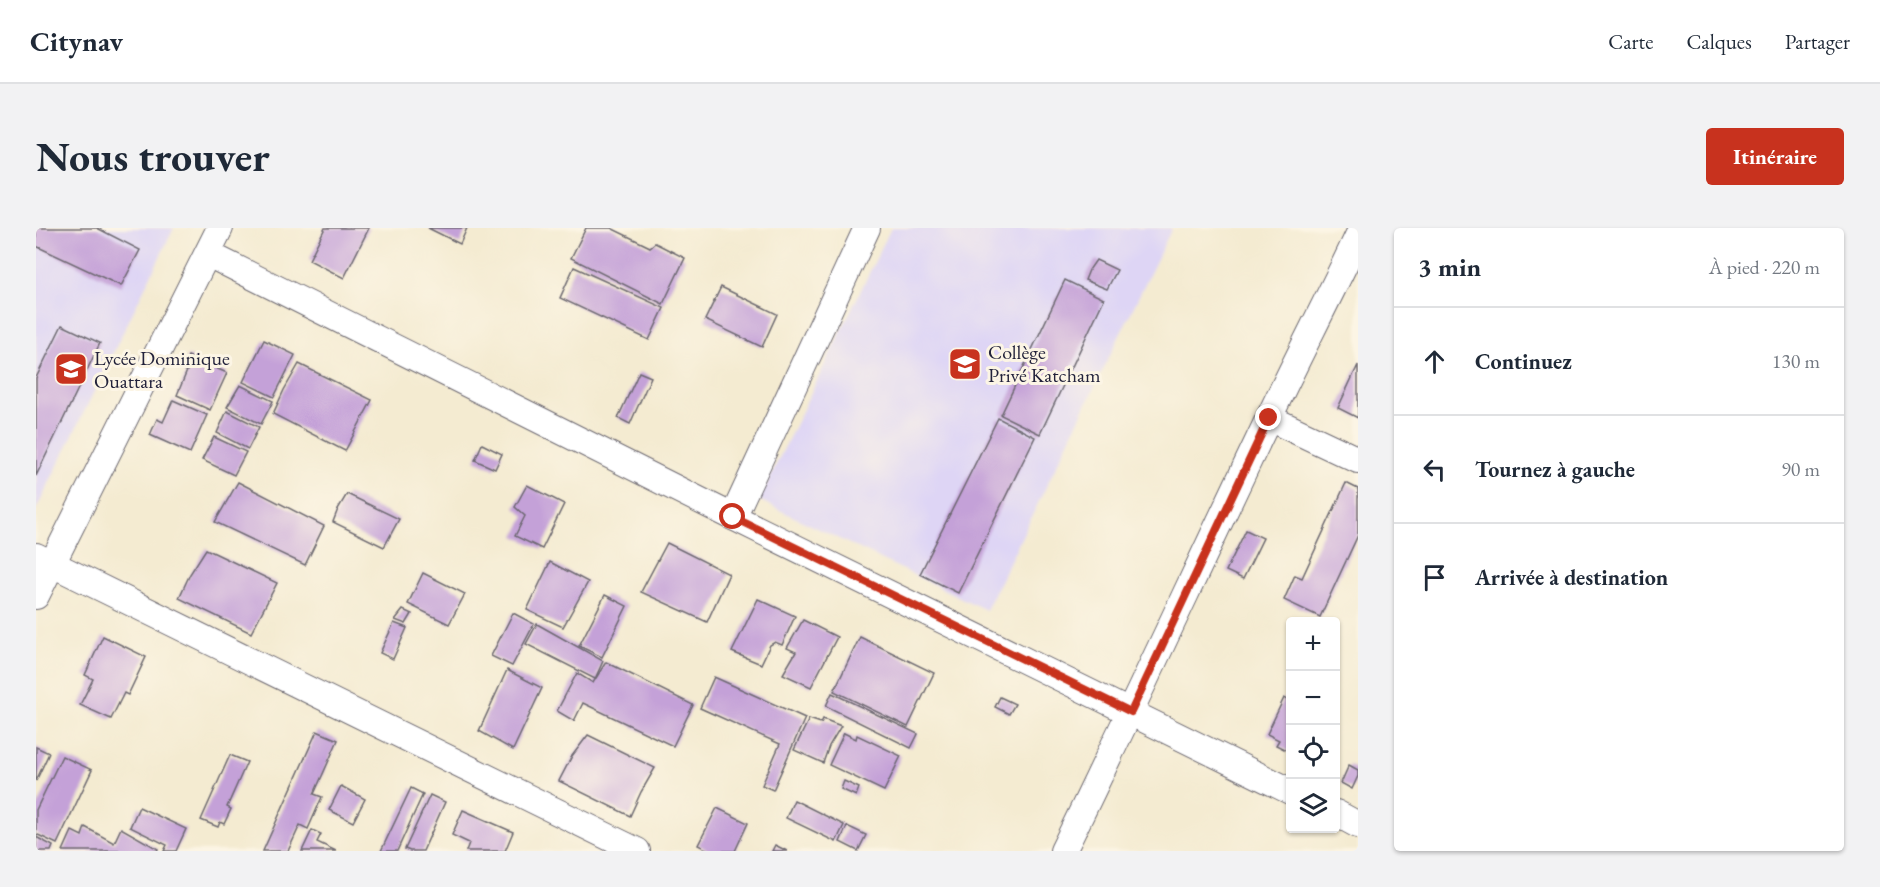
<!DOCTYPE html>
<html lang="fr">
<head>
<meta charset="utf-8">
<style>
	:root { --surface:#fff; --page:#f2f2f3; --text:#1f2937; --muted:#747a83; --line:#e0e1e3; --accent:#c8321e }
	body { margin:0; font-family:"EB Garamond",serif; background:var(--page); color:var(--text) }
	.controls { position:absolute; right:18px; bottom:18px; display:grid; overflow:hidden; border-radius:6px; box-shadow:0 2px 4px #0004 }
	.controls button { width:54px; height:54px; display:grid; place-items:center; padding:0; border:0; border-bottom:2px solid var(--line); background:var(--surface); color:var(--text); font:30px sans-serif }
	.stop { position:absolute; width:18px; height:18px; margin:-14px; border:4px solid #c8321e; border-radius:50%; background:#fff }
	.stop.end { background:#c8321e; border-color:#fff; box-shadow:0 2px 6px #0008 }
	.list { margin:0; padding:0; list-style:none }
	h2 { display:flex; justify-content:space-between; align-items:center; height:78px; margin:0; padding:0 24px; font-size:26px }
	h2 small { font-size:20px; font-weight:400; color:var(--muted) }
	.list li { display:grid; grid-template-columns:39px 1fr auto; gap:18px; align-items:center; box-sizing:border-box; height:108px; padding:0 24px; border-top:2px solid var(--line) }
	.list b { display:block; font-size:22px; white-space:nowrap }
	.list em { font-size:20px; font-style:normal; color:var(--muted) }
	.icon { flex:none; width:33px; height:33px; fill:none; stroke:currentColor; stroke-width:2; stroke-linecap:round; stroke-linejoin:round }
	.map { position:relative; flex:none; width:1322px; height:623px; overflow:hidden; border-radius:6px }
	header { display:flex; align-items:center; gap:36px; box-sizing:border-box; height:84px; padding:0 30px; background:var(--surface); border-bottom:2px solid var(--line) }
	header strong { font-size:28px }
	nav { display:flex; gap:33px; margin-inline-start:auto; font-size:21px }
	.intro { display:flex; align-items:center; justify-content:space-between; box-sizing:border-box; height:144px; padding:0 36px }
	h1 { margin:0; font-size:42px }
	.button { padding:15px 27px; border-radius:6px; background:var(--accent); color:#fff; font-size:21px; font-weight:700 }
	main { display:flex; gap:36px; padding:0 36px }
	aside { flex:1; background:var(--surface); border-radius:6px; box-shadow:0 2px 4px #0004 }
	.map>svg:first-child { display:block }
	.built { fill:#ded5f5 }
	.building { fill:#c4a1d8 }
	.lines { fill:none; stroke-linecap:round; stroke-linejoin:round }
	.minor-casing { stroke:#6c6870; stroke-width:28 }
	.minor { stroke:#fff; stroke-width:26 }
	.route { stroke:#c8321e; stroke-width:8 }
	.labels { text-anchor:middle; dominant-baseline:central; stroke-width:6; stroke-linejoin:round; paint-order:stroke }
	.poi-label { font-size:20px; fill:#22223b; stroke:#fcf5e5; text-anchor:start }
</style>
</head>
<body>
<header>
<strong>Citynav</strong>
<nav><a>Carte</a><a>Calques</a><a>Partager</a></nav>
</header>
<div class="intro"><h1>Nous trouver</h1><a class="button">Itinéraire</a></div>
<main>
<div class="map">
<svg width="1322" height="623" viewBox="0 0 1322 623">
	<rect width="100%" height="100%" fill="#fcf5e5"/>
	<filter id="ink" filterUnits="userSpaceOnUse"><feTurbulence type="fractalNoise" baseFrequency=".0167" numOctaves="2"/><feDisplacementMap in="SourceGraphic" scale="12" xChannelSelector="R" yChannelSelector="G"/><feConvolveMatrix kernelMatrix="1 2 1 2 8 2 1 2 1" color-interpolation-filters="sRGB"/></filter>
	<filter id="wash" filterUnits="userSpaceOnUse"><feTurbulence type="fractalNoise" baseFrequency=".008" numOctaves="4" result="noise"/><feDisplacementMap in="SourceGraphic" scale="24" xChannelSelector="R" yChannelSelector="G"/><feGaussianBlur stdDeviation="1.35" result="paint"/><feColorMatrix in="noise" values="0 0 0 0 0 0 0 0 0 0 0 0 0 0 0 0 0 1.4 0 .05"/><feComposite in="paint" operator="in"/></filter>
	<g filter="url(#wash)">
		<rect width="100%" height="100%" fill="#f4ebd1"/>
		<g class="built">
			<polygon points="0,0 138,0 0,282"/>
			<polygon points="855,0 1136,0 950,382 723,272"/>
		</g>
		<g id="blocks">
			<g class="building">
				<polygon points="0,0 61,0 104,22 85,58 0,18"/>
				<polygon points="289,0 333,0 308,50 273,32"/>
				<polygon points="392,0 431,0 424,16"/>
				<polygon points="550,0 575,0 614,19 619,15 649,30 627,76 535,30"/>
				<polygon points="1060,32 1081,42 1071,61 1049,52 1053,42"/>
				<polygon points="538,39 628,80 613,112 524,70"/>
				<polygon points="1029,52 1068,71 1004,206 965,187"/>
				<polygon points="685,59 741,86 726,119 669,92"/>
				<polygon points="26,97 64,115 0,248 0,150"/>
				<polygon points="228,112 259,127 238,169 207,154"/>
				<polygon points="152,128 191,145 174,182 141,167 151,143 146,141"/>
				<polygon points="263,136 336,172 309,223 237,186 248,162"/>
				<polygon points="1322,137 1322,190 1302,180"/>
				<polygon points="603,144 615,149 594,196 582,190"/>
				<polygon points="204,157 237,173 225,196 191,179"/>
				<polygon points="137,172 171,187 154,225 114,207 121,191 127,194"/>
				<polygon points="191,183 223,199 212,221 181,205"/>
				<polygon points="962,190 999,209 922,365 884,346"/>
				<polygon points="178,209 210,224 198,247 166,232"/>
				<polygon points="446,216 466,226 459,241 439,232"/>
				<polygon points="202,254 288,298 269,337 179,294"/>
				<polygon points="1310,255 1322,261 1322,307 1284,389 1248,372 1259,347 1266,350"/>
				<polygon points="491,257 528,276 506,321 479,308 489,288 479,279"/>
				<polygon points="311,266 363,291 348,319 297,294 302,281"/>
				<polygon points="1210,302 1227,310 1207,351 1190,343"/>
				<polygon points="631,315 693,346 671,394 605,364"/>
				<polygon points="170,321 241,355 215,405 143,370 154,346"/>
				<polygon points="514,334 552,354 527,399 491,382"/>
				<polygon points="387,345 429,366 413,396 372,376"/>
				<polygon points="569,367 591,378 566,429 543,418"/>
				<polygon points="722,371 759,388 746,417 739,414 734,417 725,436 696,424"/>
				<polygon points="367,382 376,386 370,396 359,392"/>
				<polygon points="477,385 498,396 476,438 455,428"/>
				<polygon points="767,392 801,409 775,459 747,446 760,424 751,420"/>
				<polygon points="358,395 371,400 357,431 344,425"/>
				<polygon points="501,396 567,433 559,451 490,416"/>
				<polygon points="67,408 110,429 92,467 88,465 75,491 44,477 57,451 49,447"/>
				<polygon points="824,409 898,445 872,499 798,463"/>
				<polygon points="570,434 657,477 637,518 547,475 538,493 521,483 541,445 557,455"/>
				<polygon points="471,442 506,460 477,522 443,503"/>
				<polygon points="678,449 769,490 737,562 726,557 744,516 664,480"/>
				<polygon points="796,465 882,506 875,520 790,478"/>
				<polygon points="964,469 979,476 973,486 959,479"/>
				<polygon points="1248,470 1254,473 1254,524 1240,517 1243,512 1231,506"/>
				<polygon points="773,491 785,495 787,491 805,498 793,518 787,535 758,522"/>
				<polygon points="281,503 302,512 278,566 286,569 272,601 264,597 252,623 227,623"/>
				<polygon points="808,505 820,511 821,507 865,528 848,563 793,537"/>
				<polygon points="552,507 619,540 605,564 594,588 523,553 536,528"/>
				<polygon points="0,519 13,525 0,553"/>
				<polygon points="194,527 211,534 191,579 195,581 188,596 184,594 182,599 165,592"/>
				<polygon points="26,528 56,542 21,616 0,606 0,582"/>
				<polygon points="1313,537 1322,542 1322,548 1316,561 1305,555"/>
				<polygon points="808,553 823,560 820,568 805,561"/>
				<polygon points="305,558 329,571 317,594 293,582"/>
				<polygon points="375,560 387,566 361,623 345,623"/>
				<polygon points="394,567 409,574 387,623 374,623 369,621"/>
				<polygon points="758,572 808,597 800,614 750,590"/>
				<polygon points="103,579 150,601 140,623 128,623 131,617 94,599"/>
				<polygon points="681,580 712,595 699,623 674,623 662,617"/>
				<polygon points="427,582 477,604 469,623 430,623 433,615 416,607"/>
				<polygon points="811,598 830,607 822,623 804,614"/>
				<polygon points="49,599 78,615 85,600 122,621 121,623 27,623 36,603 46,608"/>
				<polygon points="276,602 285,606 281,614 300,623 266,623"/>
				<polygon points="0,609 17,618 15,623 0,623"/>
				<polygon points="739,617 751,623 736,623"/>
			</g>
		</g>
	</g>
	<g filter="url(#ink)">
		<use href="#blocks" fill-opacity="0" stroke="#6c6870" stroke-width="1.5"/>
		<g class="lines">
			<g class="minor-casing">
				<g id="minor">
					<polyline points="172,26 697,289 1254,563"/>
					<polyline points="1233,190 1322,232"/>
					<polyline points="697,289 831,0"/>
					<polyline points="0,328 601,623"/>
					<polyline points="0,368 184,0"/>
					<polyline points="1300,585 1322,597"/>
					<path d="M 1027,623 C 1097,480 1163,336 1232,192 C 1261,130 1293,70 1322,8"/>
				</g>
			</g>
			<use href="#minor" class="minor"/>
		</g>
	</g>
	<g class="lines" filter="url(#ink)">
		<polyline class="route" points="697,289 1095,484 1233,190"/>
	</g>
	<defs>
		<g id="school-square" transform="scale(1.725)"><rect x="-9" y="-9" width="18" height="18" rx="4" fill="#c8321e" stroke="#fcf5e5"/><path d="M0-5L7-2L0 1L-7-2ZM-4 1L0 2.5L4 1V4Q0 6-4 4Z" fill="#fff"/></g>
	</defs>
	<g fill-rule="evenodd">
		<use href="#school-square" x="929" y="136"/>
		<use href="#school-square" x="35" y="141"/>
	</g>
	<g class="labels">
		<g class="poi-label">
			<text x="952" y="124">Collège<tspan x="952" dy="23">Privé Katcham</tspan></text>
			<text x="58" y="130">Lycée Dominique<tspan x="58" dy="23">Ouattara</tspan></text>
		</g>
	</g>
</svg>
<div class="controls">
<button>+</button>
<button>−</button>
<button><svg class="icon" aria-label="locate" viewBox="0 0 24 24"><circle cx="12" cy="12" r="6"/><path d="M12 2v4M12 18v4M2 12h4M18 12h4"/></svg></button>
<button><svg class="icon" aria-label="layers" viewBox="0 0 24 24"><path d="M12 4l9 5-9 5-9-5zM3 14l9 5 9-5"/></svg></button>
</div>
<div class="stop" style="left:697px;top:289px"></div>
<div class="stop end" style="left:1233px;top:190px"></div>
</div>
<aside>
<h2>3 min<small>À pied · 220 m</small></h2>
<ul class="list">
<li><svg class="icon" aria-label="ahead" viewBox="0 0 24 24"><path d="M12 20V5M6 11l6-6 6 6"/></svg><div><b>Continuez</b></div><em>130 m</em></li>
<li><svg class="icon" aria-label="left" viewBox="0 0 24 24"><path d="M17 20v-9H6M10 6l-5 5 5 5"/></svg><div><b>Tournez à gauche</b></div><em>90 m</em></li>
<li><svg class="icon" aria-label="arrive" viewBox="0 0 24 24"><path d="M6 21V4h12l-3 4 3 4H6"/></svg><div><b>Arrivée à destination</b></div></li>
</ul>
</aside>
</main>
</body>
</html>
